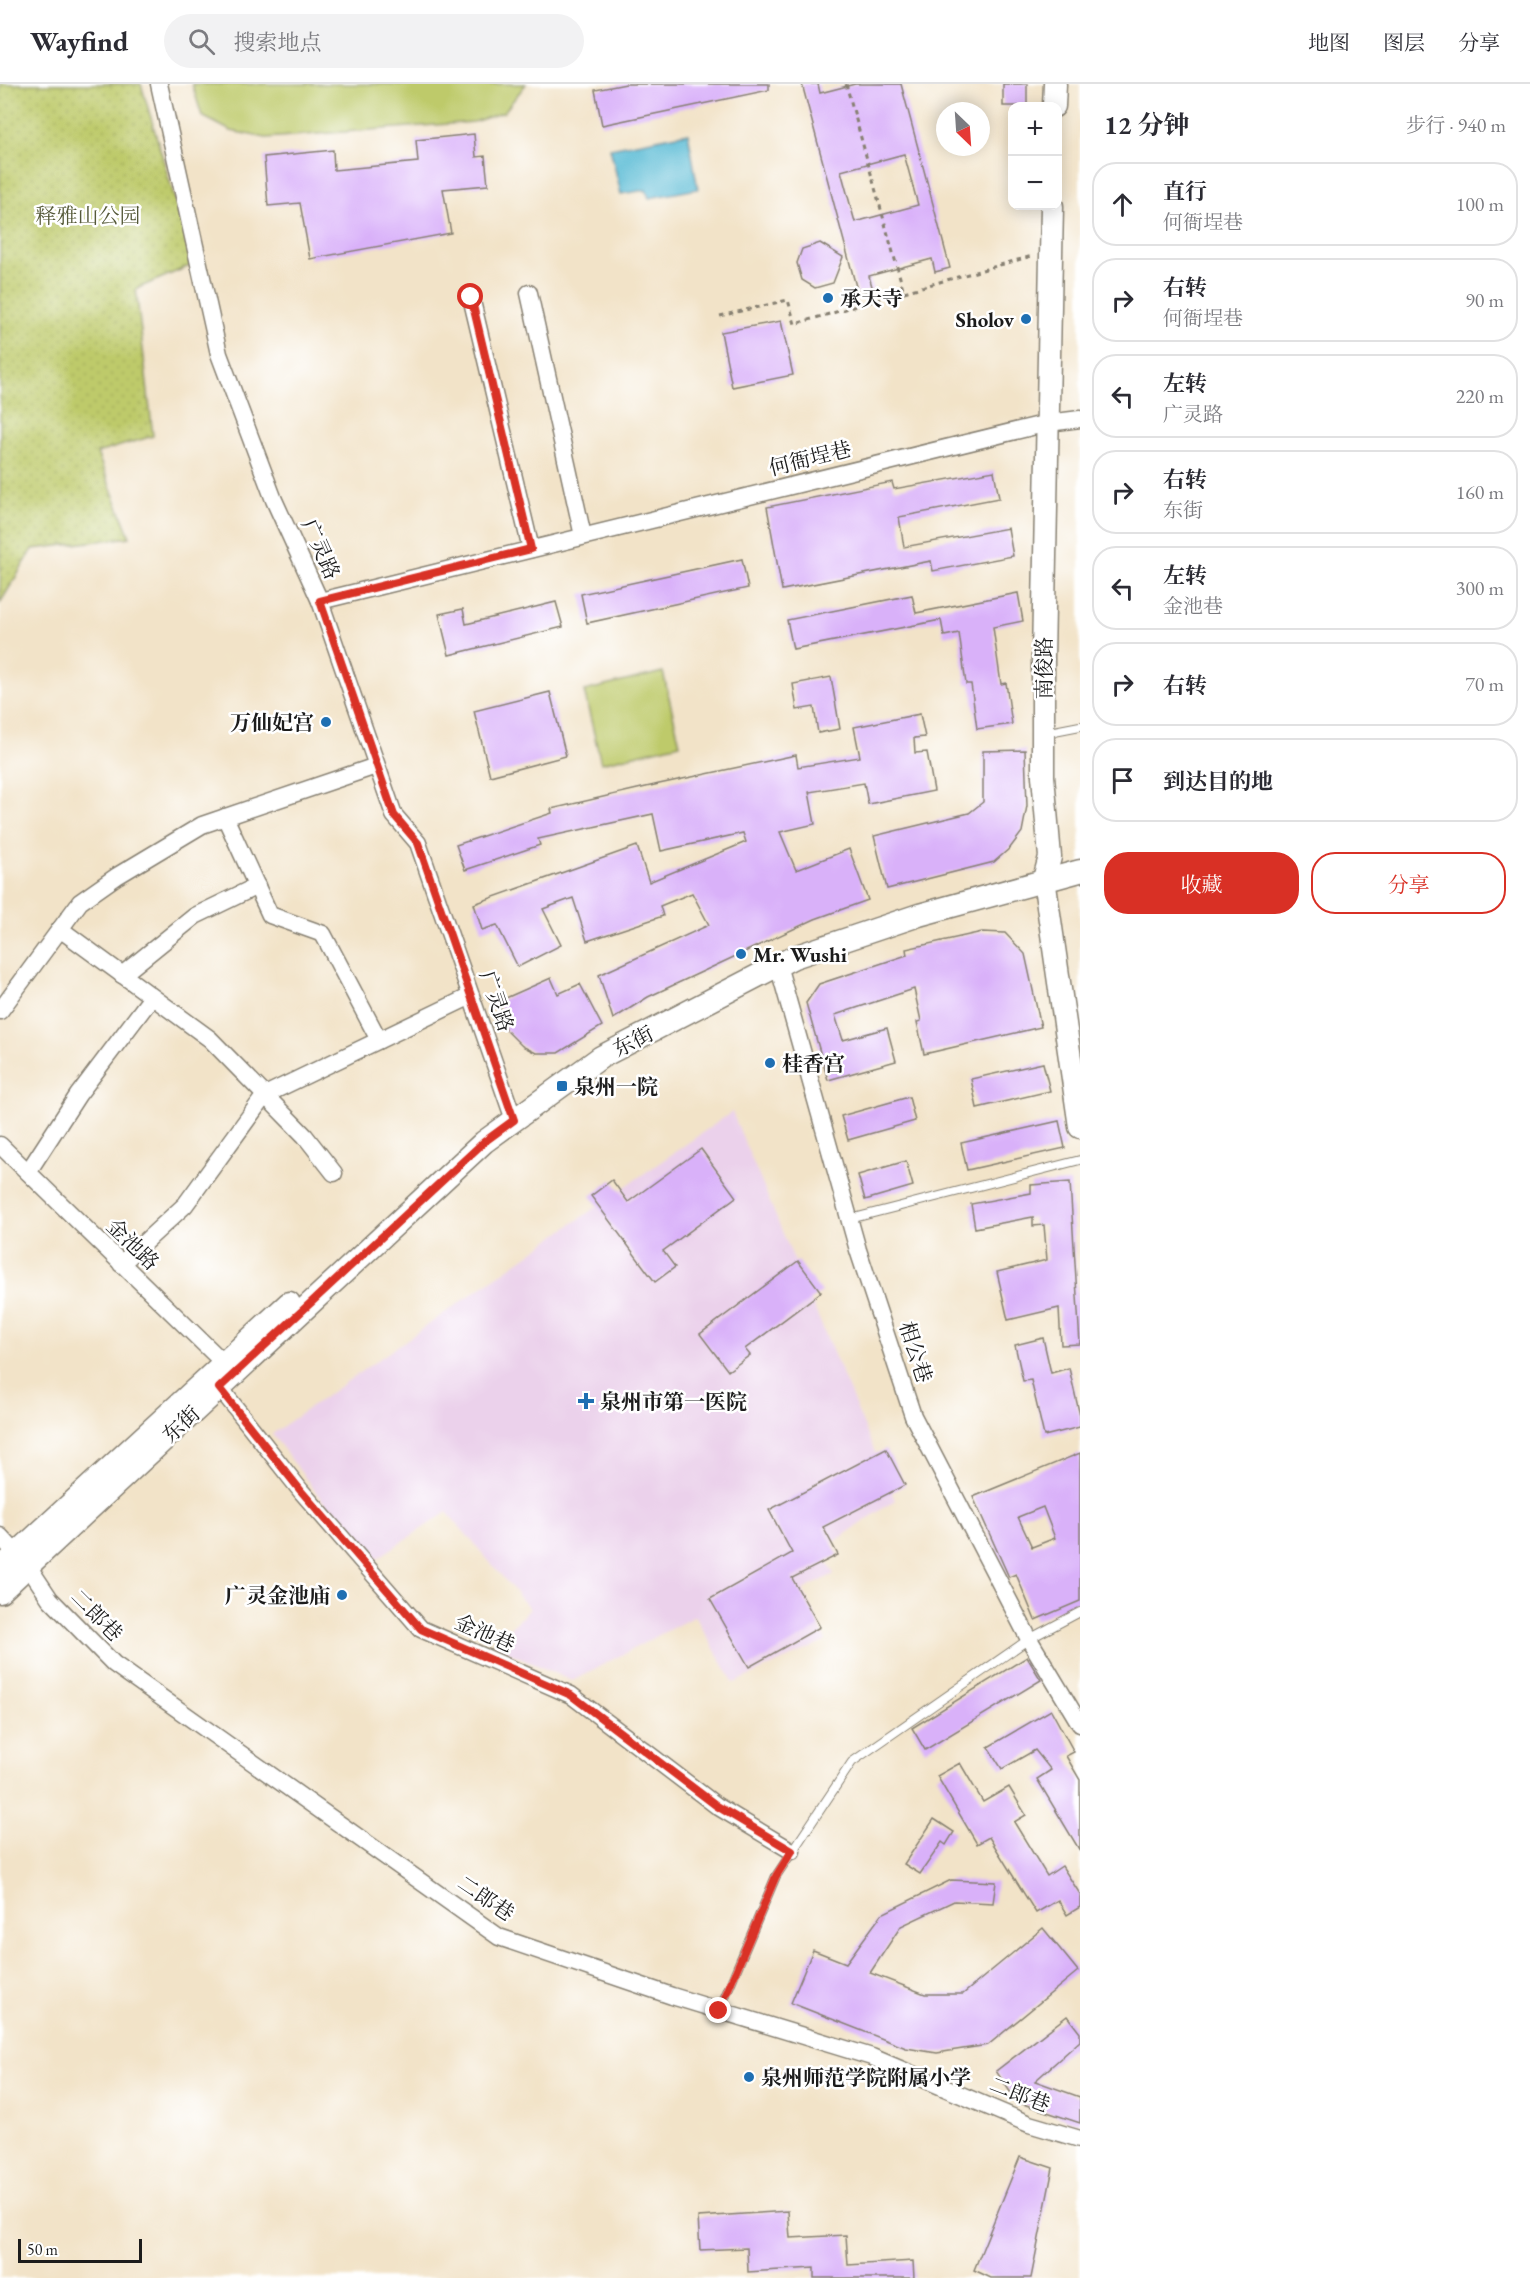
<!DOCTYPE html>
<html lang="zh">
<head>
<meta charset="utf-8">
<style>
	:root { --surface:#fff; --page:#f2f2f3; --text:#2b2b33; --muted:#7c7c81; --line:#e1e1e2; --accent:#d93025 }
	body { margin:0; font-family:"EB Garamond","Noto Serif SC",serif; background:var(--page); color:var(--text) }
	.controls { position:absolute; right:18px; top:18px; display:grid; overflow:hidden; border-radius:12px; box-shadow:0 3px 15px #0003 }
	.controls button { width:54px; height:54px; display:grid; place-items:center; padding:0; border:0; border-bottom:2px solid var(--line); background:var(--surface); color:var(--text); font:30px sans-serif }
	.compass { position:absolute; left:936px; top:18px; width:54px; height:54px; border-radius:50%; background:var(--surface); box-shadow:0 3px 15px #0003; rotate:155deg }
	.scale { position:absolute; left:18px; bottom:15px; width:124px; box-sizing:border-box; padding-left:6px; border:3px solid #1c1c1c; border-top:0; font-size:16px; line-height:21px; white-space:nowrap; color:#1c1c1c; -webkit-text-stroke:4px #fff; paint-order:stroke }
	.stop { position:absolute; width:18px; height:18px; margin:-14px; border:4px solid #d93025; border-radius:50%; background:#fff }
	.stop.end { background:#d93025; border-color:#fff; box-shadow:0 2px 6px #0008 }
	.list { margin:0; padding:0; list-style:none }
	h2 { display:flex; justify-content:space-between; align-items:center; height:78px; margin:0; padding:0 24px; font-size:26px }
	h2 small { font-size:20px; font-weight:400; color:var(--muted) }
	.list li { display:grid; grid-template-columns:39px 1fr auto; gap:18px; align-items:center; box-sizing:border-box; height:84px; margin:0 12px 12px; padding:0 12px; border:2px solid var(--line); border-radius:24px }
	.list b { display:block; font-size:22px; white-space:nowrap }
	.list p { margin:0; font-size:20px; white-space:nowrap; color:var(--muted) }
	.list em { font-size:20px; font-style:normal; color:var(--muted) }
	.actions { display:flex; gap:12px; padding:18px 24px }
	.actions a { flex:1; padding:14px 0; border:2px solid var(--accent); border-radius:24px; text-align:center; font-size:21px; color:var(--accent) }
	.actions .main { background:var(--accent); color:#fff }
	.icon { flex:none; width:33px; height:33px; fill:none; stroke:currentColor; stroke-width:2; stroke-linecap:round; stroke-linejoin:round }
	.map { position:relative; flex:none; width:1080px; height:2194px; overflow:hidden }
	header { display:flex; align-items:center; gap:36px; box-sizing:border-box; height:84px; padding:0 30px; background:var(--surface); border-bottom:2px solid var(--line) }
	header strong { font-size:28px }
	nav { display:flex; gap:33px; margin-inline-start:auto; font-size:21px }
	.search { width:420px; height:54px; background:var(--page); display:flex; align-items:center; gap:15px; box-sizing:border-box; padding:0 21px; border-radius:33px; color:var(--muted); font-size:22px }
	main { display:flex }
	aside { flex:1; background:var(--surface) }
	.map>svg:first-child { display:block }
	.built { fill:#ebd1eb }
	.green { fill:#beca6b; stroke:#6d7344; stroke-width:1.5 }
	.park { fill:url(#park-dots); stroke:#6d7344; stroke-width:1.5 }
	.water { fill:#56bad4; stroke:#396b78; stroke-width:1.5 }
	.building { fill:#d9b1f9; fill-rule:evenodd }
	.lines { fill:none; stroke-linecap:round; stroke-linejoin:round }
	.service-casing { stroke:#878072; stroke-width:10 }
	.minor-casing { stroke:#878072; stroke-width:19 }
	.secondary-casing { stroke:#878072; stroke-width:25 }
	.path { stroke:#878072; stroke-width:3; stroke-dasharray:4.5 4.5; stroke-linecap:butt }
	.service { stroke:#fff; stroke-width:8 }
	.minor { stroke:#fff; stroke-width:16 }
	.secondary { stroke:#fff; stroke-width:22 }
	.route { stroke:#d93025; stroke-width:8 }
	.poi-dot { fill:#1f6fb2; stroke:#fff; stroke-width:2 }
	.labels { text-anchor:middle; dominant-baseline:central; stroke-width:5; stroke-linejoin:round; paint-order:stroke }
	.park-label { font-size:21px; fill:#555938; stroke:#fff }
	.poi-label { font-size:21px; font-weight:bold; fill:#1c1c1c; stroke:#fff; text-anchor:start }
	.street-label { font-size:21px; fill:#1c1c1c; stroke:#fff }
</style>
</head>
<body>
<header>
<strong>Wayfind</strong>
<div class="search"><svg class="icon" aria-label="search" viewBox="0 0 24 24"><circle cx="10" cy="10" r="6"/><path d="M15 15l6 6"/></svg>搜索地点</div>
<nav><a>地图</a><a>图层</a><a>分享</a></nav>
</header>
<main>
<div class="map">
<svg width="1080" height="2194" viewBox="0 0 1080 2194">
	<defs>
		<pattern id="park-dots" width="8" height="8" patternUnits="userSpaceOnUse" patternTransform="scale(1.5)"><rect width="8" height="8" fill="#beca6b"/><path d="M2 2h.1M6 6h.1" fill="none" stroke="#a3ad5c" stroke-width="1.8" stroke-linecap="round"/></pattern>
	</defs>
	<rect width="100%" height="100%" fill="#fff"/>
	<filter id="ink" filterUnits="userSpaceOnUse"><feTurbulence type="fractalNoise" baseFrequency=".0167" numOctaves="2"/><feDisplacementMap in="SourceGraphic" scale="12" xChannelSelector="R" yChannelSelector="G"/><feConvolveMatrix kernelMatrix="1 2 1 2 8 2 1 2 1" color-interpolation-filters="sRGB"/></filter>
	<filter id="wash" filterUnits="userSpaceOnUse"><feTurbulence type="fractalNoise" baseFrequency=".008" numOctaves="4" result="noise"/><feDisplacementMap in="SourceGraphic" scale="24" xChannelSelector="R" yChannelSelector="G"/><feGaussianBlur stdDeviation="1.35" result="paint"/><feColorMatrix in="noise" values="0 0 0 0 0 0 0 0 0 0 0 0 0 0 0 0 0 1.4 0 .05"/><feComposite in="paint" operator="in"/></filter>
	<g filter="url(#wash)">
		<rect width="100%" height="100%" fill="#f2e3c8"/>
		<polygon class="built" points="732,1028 895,1416 821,1467 834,1490 803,1506 826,1557 734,1599 695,1532 572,1597 493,1561 530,1525 447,1428 370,1479 272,1350"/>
		<g class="green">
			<polygon points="192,0 526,0 504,28 474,38 266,54 231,47 202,32"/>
			<polygon points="663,588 680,660 601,679 584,607"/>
		</g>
		<polygon class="park" points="0,0 141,0 194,180 136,205 153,352 97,369 130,453 33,465 0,519"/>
		<polygon class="water" points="688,49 698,105 649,114 646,106 621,110 610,64"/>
		<g id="blocks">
			<g class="building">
				<polygon points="626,0 769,0 769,6 602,41 595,6"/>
				<path d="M 802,0 L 818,0 L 820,9 L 855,0 L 901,0 L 950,184 L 935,188 L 932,175 L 869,192 L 873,206 L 858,210 ZM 904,70 L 918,121 L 855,138 L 841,87 Z"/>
				<rect x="1003" y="0" width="24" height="22"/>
				<polygon points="474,50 476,73 485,72 488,101 443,105 451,149 310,175 300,119 268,122 264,73 333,66 334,86 418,78 416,56"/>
				<polygon points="820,159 843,173 833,199 815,204 802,196 797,179 802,165"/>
				<polygon points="781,237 793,291 732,303 721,248"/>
				<polygon points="994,387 999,414 899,433 904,463 1008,444 1013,472 933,487 931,477 782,506 767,423 892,398 894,405"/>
				<polygon points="742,475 748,504 587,539 581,510"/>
				<polygon points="1018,509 1023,537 993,543 1001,600 1006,599 1012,640 977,645 971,600 966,600 959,549 944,552 941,536 793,565 787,536 912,511 916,529"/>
				<polygon points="556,518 563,543 449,571 439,530 463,525 466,540"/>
				<polygon points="831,593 840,645 818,649 814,623 797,626 793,600"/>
				<polygon points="550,608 566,672 490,692 474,627"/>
				<polygon points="920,630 925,653 914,654 915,669 927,668 934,707 868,720 864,699 809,708 815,740 780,748 796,786 849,765 868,816 815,835 648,913 613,935 599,891 709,841 692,809 660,822 663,832 587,857 573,814 543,825 561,861 518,883 497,841 482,846 474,820 637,762 649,798 746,758 743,749 661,767 653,730 538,755 540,761 465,786 456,761 552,729 551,725 659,700 796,671 798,683 860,673 854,643"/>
				<polygon points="1025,666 1027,722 1022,748 1010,764 994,778 887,805 874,752 969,729 983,718 983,667"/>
				<polygon points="982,848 1005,849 1025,870 1041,943 924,970 917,938 921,937 914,905 835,931 843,956 887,944 896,977 828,996 806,919 819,900 907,871 906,865"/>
				<polygon points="551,894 558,910 580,900 602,942 558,969 536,969 522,962 505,945 499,917"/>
				<polygon points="1043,979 1050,1007 977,1024 971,995"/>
				<polygon points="909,1013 915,1037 848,1056 841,1032"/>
				<polygon points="1059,1037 1065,1064 967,1086 961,1059"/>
				<polygon points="701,1065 736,1113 663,1167 675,1183 655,1198 591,1112 612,1096 628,1118"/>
				<polygon points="906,1077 913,1102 865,1116 858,1091"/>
				<polygon points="1070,1098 1080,1260 1061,1261 1059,1224 1008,1236 997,1188 1047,1176 1044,1141 1033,1142 1033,1133 975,1144 971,1120 1031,1109 1031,1101"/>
				<polygon points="798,1177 821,1208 745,1265 750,1271 728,1287 700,1250"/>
				<polygon points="1043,1254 1051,1289 1069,1284 1080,1332 1080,1343 1044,1352 1031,1296 1023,1297 1015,1261"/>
				<polygon points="886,1365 905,1401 823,1443 838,1471 792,1494 820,1543 749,1583 710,1515 792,1469 769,1426"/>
				<path d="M 1080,1369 L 1080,1517 L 1035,1536 L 1016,1490 L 1009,1493 L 1008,1491 L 973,1413 ZM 1043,1423 L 1055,1454 L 1032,1463 L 1018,1433 Z"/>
				<polygon points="1027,1573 1041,1596 925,1666 912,1644"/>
				<polygon points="1051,1626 1074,1668 1066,1672 1080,1696 1080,1767 1037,1695 1051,1686 1035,1666 1002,1685 988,1663"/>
				<polygon points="960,1679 983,1718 1009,1703 1026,1731 1014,1738 1047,1792 1062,1782 1080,1810 1080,1823 1067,1831 1058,1816 1036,1829 989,1753 977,1760 937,1692"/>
				<polygon points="934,1735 954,1748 946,1761 942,1758 920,1790 904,1780"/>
				<polygon points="951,1796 996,1798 993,1819 954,1817 901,1842 870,1889 925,1910 963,1910 1043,1844 1078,1887 988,1961 937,1969 906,1964 791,1919 813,1866 846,1879 882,1830"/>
				<polygon points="1067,1932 1080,1949 1080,1957 1035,1997 1080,2013 1080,2039 1017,2018 996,1987"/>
				<polygon points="1020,2073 1053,2084 1031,2194 991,2194 974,2186"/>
				<polygon points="788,2127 790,2154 846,2151 848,2181 913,2177 914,2194 814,2194 814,2184 748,2188 747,2164 700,2166 698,2133"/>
			</g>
		</g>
	</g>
	<g filter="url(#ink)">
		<use href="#blocks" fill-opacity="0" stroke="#878072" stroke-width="1.5"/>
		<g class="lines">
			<g class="service-casing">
				<g id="service">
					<polyline points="1044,649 1080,642"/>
					<polyline points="850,1135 1080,1076"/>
					<polyline points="719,1927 776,1792 852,1678 1029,1555 1080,1528"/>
				</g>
			</g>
			<g class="minor-casing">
				<g id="minor">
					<polyline points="159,0 219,270 274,416 320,517 394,731 418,759 514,1036"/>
					<polyline points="529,209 583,452"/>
					<polyline points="471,213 531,465"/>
					<polyline points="320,517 1048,339 1080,335"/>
					<polyline points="225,733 270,831 323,850 379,956"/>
					<polyline points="60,845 210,955 305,1052 334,1089"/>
					<polyline points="778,881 858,1166 913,1332 1029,1555 1080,1640"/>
					<polyline points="122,891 195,832 257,802"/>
					<polyline points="0,927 80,818 117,792 202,741 376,682"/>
					<polyline points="0,1061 232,1287"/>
					<polyline points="28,1088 78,1011 152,913"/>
					<polyline points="121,1180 185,1121 265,1011 471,912"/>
					<polyline points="220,1304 301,1407 421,1545 571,1611 717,1722 792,1767"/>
					<polyline points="0,1452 28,1482 50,1515 114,1580 499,1853 672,1912 872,1973 1029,2040 1080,2055"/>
				</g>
			</g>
			<g class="secondary-casing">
				<g id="secondary">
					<polyline points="1054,22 1055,0"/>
					<polyline points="1052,122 1043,573 1043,692 1050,773 1044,795 1080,1043"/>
					<polyline points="0,1485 289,1219"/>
					<polyline points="0,1508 484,1058 601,973 794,873 919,831 1080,787"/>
				</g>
			</g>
			<g class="path">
				<polyline points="846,0 904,208 1032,172"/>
				<polyline points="720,232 788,216 795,240 904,208"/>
			</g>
			<use href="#service" class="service"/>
			<use href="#minor" class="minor"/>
			<use href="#secondary" class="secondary"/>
		</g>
	</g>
	<g class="lines" filter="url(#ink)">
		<polyline class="route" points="471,213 531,465 320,517 394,731 418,759 514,1036 484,1058 219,1304 301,1407 421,1545 571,1611 717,1722 792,1767 776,1792 719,1927"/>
	</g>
	<g class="poi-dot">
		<circle cx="828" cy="214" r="6"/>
		<circle cx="1026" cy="235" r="6"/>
		<circle cx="326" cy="638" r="6"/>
		<circle cx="741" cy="870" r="6"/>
		<circle cx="770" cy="979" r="6"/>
		<rect x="556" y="996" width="12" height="12" rx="3"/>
		<path d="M583 1308h6v6h6v6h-6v6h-6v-6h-6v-6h6z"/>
		<circle cx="342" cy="1511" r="6"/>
		<circle cx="749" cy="1993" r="6"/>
	</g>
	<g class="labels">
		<g class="park-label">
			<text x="88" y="131">释雅山公园</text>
		</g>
		<g class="poi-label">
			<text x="840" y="214">承天寺</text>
			<text x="1014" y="235" text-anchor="end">Sholov</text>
			<text x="314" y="638" text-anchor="end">万仙妃宫</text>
			<text x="753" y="870">Mr. Wushi</text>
			<text x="782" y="979">桂香宫</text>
			<text x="574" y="1002">泉州一院</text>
			<text x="600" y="1317">泉州市第一医院</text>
			<text x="330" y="1511" text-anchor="end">广灵金池庙</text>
			<text x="761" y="1993">泉州师范学院附属小学</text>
		</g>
		<g class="street-label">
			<text transform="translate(810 374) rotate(-14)">何衙埕巷</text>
			<text transform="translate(321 465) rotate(66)">广灵路</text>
			<text transform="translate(1043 584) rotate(-90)">南俊路</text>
			<text transform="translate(497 917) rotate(71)">广灵路</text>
			<text transform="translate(633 957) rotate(-27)">东街</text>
			<text transform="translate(133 1160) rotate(44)">金池路</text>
			<text transform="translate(916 1268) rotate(72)">相公巷</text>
			<text transform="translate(181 1340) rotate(-43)">东街</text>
			<text transform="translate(97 1531) rotate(45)">二郎巷</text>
			<text transform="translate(485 1549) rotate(24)">金池巷</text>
			<text transform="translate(486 1814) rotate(34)">二郎巷</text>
			<text transform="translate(1020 2010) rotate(21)">二郎巷</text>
		</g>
	</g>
</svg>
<div class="controls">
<button>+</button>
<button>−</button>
</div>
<svg class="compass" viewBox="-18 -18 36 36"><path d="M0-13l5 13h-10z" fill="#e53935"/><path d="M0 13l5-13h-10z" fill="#7c7c81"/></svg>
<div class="scale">50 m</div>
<div class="stop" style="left:471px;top:213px"></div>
<div class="stop end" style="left:719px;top:1927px"></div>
</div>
<aside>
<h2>12 分钟<small>步行 · 940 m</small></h2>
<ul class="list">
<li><svg class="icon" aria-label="ahead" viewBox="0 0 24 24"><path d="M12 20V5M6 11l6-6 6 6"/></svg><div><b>直行</b><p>何衙埕巷</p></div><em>100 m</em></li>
<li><svg class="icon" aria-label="right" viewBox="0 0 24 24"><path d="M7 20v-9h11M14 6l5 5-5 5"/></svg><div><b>右转</b><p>何衙埕巷</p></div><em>90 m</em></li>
<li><svg class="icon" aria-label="left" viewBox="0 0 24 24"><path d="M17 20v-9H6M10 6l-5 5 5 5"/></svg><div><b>左转</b><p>广灵路</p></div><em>220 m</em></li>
<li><svg class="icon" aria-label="right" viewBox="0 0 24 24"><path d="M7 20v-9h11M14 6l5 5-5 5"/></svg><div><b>右转</b><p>东街</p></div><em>160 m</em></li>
<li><svg class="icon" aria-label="left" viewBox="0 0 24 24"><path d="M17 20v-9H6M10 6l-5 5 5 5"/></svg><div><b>左转</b><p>金池巷</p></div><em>300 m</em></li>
<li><svg class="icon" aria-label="right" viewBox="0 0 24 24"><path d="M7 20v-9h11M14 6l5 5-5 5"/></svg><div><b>右转</b></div><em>70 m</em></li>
<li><svg class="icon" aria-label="arrive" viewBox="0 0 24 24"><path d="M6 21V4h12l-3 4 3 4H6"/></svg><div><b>到达目的地</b></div></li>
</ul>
<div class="actions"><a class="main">收藏</a><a>分享</a></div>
</aside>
</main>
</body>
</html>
